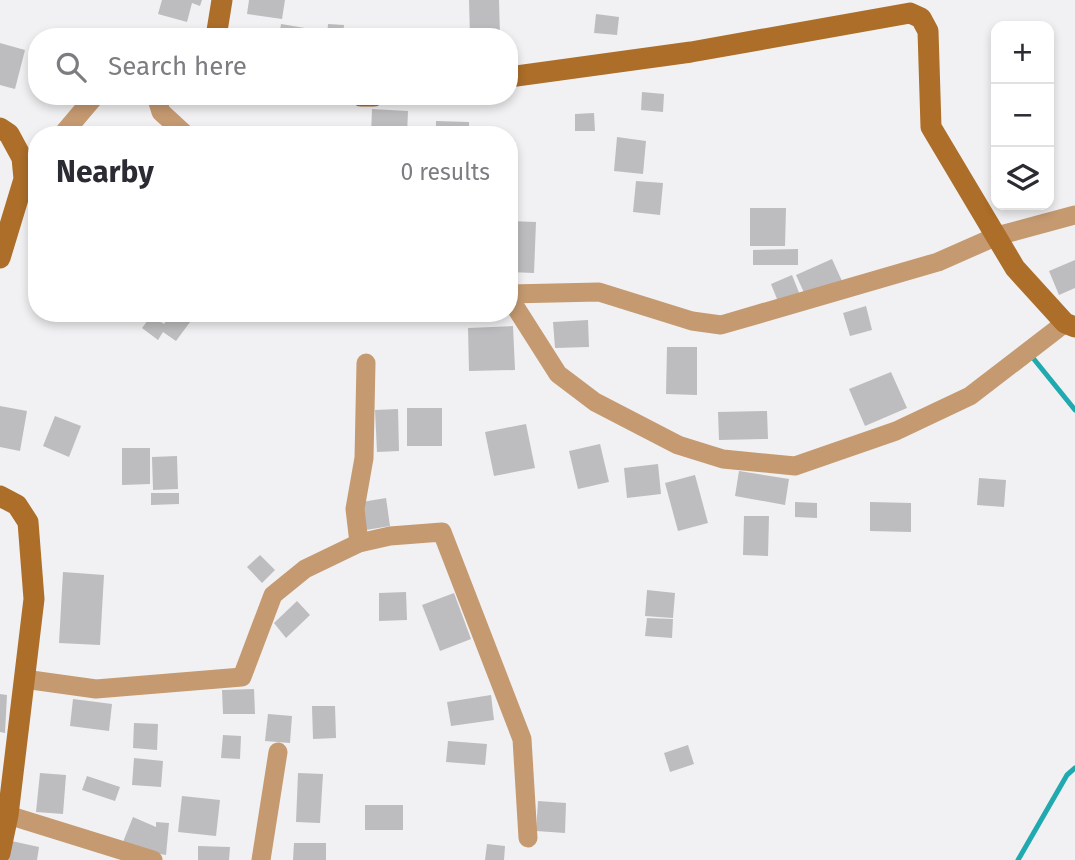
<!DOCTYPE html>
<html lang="en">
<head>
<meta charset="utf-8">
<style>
	:root { --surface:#fff; --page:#f7f7f7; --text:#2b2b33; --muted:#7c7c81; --line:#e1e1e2 }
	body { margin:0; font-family:"Fira Sans",sans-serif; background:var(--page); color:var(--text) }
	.controls { position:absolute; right:21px; top:21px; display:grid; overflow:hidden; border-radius:14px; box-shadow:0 4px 10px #0003 }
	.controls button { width:63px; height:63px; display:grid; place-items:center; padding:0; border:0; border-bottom:2px solid var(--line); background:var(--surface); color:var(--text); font:35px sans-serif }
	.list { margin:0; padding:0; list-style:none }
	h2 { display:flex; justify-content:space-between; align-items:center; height:91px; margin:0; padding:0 28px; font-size:30px }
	h2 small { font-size:23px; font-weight:400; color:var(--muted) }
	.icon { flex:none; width:38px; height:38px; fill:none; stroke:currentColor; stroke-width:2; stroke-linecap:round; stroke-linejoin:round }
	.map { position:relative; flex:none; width:1075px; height:860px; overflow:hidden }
	.search { position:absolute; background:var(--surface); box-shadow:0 4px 10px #0003; left:28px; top:28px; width:490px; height:77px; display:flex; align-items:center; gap:18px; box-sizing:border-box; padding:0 24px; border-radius:28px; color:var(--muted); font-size:26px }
	.panel { position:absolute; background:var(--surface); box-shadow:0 4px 10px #0003; left:28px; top:126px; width:490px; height:196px; border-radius:28px }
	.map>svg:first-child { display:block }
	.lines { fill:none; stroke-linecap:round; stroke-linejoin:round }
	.stream { stroke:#20aaaf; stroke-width:5 }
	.building { fill:#bdbdbf }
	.street { stroke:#c59a71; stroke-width:19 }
	.secondary { stroke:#ac6e28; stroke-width:21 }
</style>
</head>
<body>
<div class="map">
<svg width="1075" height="860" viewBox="0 0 1075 860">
	<rect width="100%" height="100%" fill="#f1f1f3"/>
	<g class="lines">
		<g class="stream">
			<polyline points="1033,358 1075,410"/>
			<polyline points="1018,860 1067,775 1075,768"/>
		</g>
	</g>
	<g class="building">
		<polygon points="162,0 202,0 200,6 192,3 187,22 158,14"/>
		<polygon points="249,0 285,0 282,19 247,14"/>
		<polygon points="469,0 499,0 500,37 470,37"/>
		<polygon points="596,14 619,17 617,35 594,33"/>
		<polygon points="281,24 305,28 304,37 279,37"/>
		<polygon points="328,24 344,25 343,37 327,37"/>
		<polygon points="345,28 370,29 369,37 345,37"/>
		<polygon points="445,30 446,37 416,37 416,32"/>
		<polygon points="307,31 326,34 326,37 306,37"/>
		<polygon points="0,43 25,50 15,89 0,85"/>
		<polygon points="642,92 664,94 663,112 641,110"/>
		<polygon points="372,109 408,111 407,135 371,135"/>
		<polygon points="594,113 595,131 575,131 575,114"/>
		<polygon points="436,121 469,122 469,135 436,135"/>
		<polygon points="617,137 646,141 643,174 614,171"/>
		<polygon points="636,181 663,183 660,215 633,212"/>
		<polygon points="750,208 786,208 785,246 750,246"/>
		<polygon points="509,221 536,222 534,273 509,272"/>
		<polygon points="798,249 798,265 753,265 753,250"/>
		<polygon points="832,259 842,281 806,297 796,275"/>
		<polygon points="1075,260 1075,288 1059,295 1049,271"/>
		<polygon points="792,275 800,295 779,304 771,284"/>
		<polygon points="866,306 872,330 850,336 843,313"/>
		<polygon points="177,313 186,313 193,318 176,341 163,332 158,340 142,328 151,316 164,324 167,320 171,322"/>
		<polygon points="588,320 589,347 555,348 553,322"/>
		<polygon points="513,326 515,370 469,371 468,328"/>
		<polygon points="667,347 697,347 697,395 666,394"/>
		<polygon points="891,372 907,408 865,426 849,389"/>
		<polygon points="0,406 27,411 20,451 0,447"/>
		<rect x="407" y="408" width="35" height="38"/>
		<polygon points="398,409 399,451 377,452 375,410"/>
		<polygon points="767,411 768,439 719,440 718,412"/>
		<polygon points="55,416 81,426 69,457 43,446"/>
		<polygon points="526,424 535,468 494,476 485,432"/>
		<polygon points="600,444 609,482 578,489 569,451"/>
		<polygon points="122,448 150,448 150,484 122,485"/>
		<polygon points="177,456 178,489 153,490 152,457"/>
		<polygon points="658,464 661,494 627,498 624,468"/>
		<polygon points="739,471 789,479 785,505 735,496"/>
		<polygon points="695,475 708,523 678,531 665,483"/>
		<polygon points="979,478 1006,480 1004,507 977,505"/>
		<polygon points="151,493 179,493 179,504 151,505"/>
		<polygon points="386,498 390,526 366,530 362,502"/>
		<polygon points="795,502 817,503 817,518 795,517"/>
		<polygon points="870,502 911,503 911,532 870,531"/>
		<polygon points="744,516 769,516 768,556 743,555"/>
		<polygon points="260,555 275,570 262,583 247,567"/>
		<polygon points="63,572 104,575 100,645 59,643"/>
		<polygon points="647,590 675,593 673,618 645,616"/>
		<polygon points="406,592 407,620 379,621 379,593"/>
		<polygon points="454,593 471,639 440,651 422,605"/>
		<polygon points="297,601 310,615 286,638 274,623"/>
		<polygon points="647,618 673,619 672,638 645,636"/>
		<polygon points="254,689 255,714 223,714 222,690"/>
		<polygon points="0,694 7,695 5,733 0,732"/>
		<polygon points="491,695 494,720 451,726 447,702"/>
		<polygon points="73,699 112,704 109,731 70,726"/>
		<polygon points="312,706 335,706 336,738 313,739"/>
		<polygon points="268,714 292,716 290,743 265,741"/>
		<polygon points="134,723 158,724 157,750 133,748"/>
		<polygon points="223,735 241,736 240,759 221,758"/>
		<polygon points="448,741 487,744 485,765 446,762"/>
		<polygon points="688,745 694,764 670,772 664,753"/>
		<polygon points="134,758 163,761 161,787 132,785"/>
		<polygon points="40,773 66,775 63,814 36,812"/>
		<polygon points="298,773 323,774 320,823 296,822"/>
		<polygon points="87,776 120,787 115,801 82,790"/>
		<polygon points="182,796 220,800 216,836 178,832"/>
		<polygon points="538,801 566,803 565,833 536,831"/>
		<rect x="365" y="805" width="38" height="25"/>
		<polygon points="133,817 156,827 156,822 169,823 166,855 154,853 123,842"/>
		<polygon points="7,840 39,847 37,860 3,860"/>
		<polygon points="294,843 326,843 326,860 293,860"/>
		<polygon points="487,844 505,846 504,860 485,860"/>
		<polygon points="198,846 230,847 229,860 198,860"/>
	</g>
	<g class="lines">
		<g class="street">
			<polyline points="156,96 161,112 186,135"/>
			<polyline points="62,135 95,96"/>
			<polyline points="509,294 599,292 692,321 721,325 938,262 997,236 1075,215"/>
			<polyline points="509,297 558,374 595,402 678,445 723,459 795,466 896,431 970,396 1065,323"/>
			<polyline points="359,543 355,509 364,458 366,363"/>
			<polyline points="24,679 96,689 242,677 273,595 305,569 359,543 390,536 442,532 522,739 528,838"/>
			<polyline points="8,815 153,860"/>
			<polyline points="261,860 278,752"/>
		</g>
		<g class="secondary">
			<polyline points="216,37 222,0"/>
			<polyline points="509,77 691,52 910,13 921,18 928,31 931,127 1015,268 1065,323 1075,327"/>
			<polyline points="361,96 374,96"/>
			<polyline points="0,128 9,134 22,158 24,179 0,258"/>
			<polyline points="0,496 17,505 28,522 34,599 8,815 0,853"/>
		</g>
	</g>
</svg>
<div class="controls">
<button>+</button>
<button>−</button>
<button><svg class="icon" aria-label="layers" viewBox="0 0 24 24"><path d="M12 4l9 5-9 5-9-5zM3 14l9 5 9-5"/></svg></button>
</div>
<div class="search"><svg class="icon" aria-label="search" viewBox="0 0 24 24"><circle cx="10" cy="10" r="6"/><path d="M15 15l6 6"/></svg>Search here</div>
<section class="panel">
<h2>Nearby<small>0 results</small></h2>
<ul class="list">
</ul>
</section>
</div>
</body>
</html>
